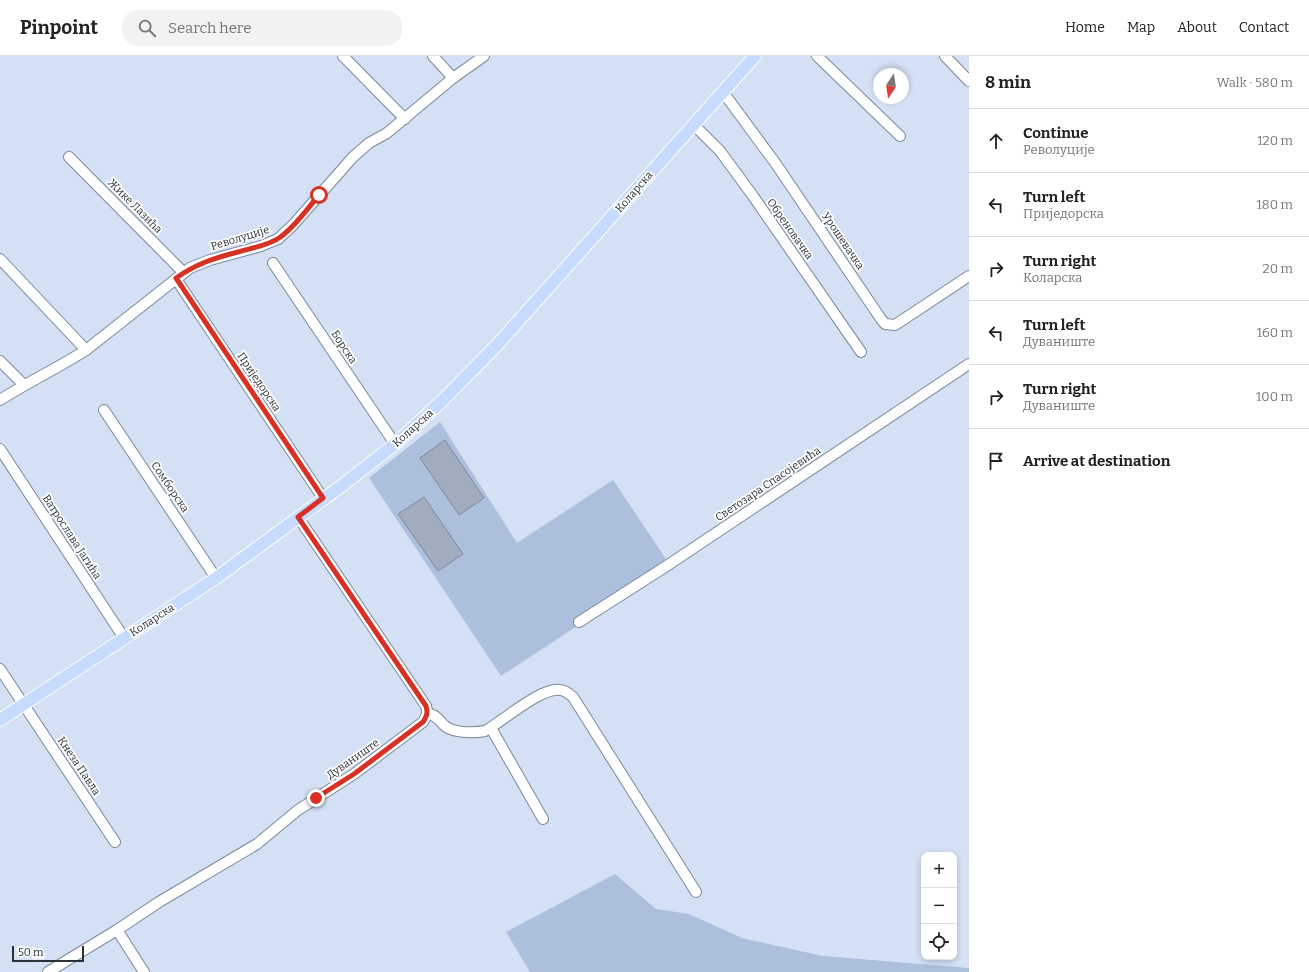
<!DOCTYPE html>
<html lang="en">
<head>
<meta charset="utf-8">
<style>
	:root { --surface:#fff; --page:#f2f2f2; --text:#222; --muted:#767676; --line:#e0e0e0 }
	body { margin:0; font-family:Bitter,serif; background:var(--page); color:var(--text) }
	.controls { position:absolute; right:12px; bottom:12px; display:grid; overflow:hidden; border-radius:8px; box-shadow:0 2px 6px #0003 }
	.controls button { width:36px; height:36px; display:grid; place-items:center; padding:0; border:0; border-bottom:1px solid var(--line); background:var(--surface); color:var(--text); font:20px sans-serif }
	.compass { position:absolute; left:873px; top:12px; width:36px; height:36px; border-radius:50%; background:var(--surface); box-shadow:0 2px 6px #0003; rotate:193deg }
	.scale { position:absolute; left:12px; bottom:10px; width:72px; box-sizing:border-box; padding-left:4px; border:2px solid #2b3037; border-top:0; font-size:11px; line-height:14px; white-space:nowrap; color:#2b3037; -webkit-text-stroke:3px #fff; paint-order:stroke }
	.stop { position:absolute; width:12px; height:12px; margin:-9px; border:3px solid #d93025; border-radius:50%; background:#fff }
	.stop.end { background:#d93025; border-color:#fff; box-shadow:0 1px 4px #0008 }
	.list { margin:0; padding:0; list-style:none }
	h2 { display:flex; justify-content:space-between; align-items:center; height:52px; margin:0; padding:0 16px; font-size:17px }
	h2 small { font-size:13px; font-weight:400; color:var(--muted) }
	.list li { display:grid; grid-template-columns:26px 1fr auto; gap:12px; align-items:center; box-sizing:border-box; height:64px; padding:0 16px; border-top:1px solid var(--line) }
	.list b { display:block; font-size:15px; white-space:nowrap }
	.list p { margin:0; font-size:13px; white-space:nowrap; color:var(--muted) }
	.list em { font-size:13px; font-style:normal; color:var(--muted) }
	.icon { flex:none; width:22px; height:22px; fill:none; stroke:currentColor; stroke-width:2; stroke-linecap:round; stroke-linejoin:round }
	.map { position:relative; flex:none; width:969px; height:916px; overflow:hidden }
	header { display:flex; align-items:center; gap:24px; box-sizing:border-box; height:56px; padding:0 20px; background:var(--surface); border-bottom:1px solid var(--line) }
	header strong { font-size:19px }
	nav { display:flex; gap:22px; margin-inline-start:auto; font-size:14px }
	.search { width:280px; height:36px; background:var(--page); display:flex; align-items:center; gap:10px; box-sizing:border-box; padding:0 14px; border-radius:16px; color:var(--muted); font-size:15px }
	main { display:flex }
	aside { flex:1; background:var(--surface) }
	.map>svg:first-child { display:block }
	.green { fill:#acbfdd }
	.building { fill:#a1acbe; stroke:#7f899b }
	.lines { fill:none; stroke-linecap:round; stroke-linejoin:round }
	.minor-casing { stroke:#7c8798; stroke-width:12 }
	.major-casing { stroke:#fff; stroke-width:14 }
	.minor { stroke:#fff; stroke-width:10 }
	.major { stroke:#c6dbfe; stroke-width:12 }
	.route { stroke:#d93025; stroke-width:5 }
	.labels { text-anchor:middle; dominant-baseline:central; stroke-width:3.5; stroke-linejoin:round; paint-order:stroke }
	.street-label { font-size:11px; fill:#2b3037; stroke:#fff }
</style>
</head>
<body>
<header>
<strong>Pinpoint</strong>
<div class="search"><svg class="icon" aria-label="search" viewBox="0 0 24 24"><circle cx="10" cy="10" r="6"/><path d="M15 15l6 6"/></svg>Search here</div>
<nav><a>Home</a><a>Map</a><a>About</a><a>Contact</a></nav>
</header>
<main>
<div class="map">
<svg width="969" height="916" viewBox="0 0 969 916">
	<rect width="100%" height="100%" fill="#d4e0f3"/>
	<g class="green">
		<polygon points="440,366 517,487 613,424 670,509 501,620 369,422"/>
		<polygon points="615,818 656,853 689,858 742,882 823,900 969,912 969,916 530,916 506,876"/>
	</g>
	<g class="building">
		<polygon points="445,384 484,442 459,459 420,402"/>
		<polygon points="424,441 463,498 438,515 398,458"/>
	</g>
	<g class="lines">
		<g class="minor-casing">
			<g id="minor">
				<polyline points="343,0 405,63"/>
				<polyline points="433,0 453,22"/>
				<polyline points="817,0 900,80"/>
				<polyline points="945,0 969,25"/>
				<polyline points="723,36 776,108 881,263 885,268 895,269 969,220"/>
				<polyline points="694,69 720,95 753,140 861,296"/>
				<polyline points="69,101 184,217"/>
				<polyline points="0,203 86,294"/>
				<polyline points="273,207 395,388"/>
				<polyline points="176,223 323,442"/>
				<polyline points="0,305 24,329"/>
				<path d="M 0,344 C 28,326 58,312 86,294 L 190,212 L 210,204 L 261,190 L 278,183 L 293,169 L 353,101 L 369,87 L 387,77 L 453,22 L 484,0"/>
				<polyline points="104,354 216,522"/>
				<polyline points="0,393 124,582"/>
				<polyline points="579,566 665,511 969,308"/>
				<polyline points="0,613 115,786"/>
				<path d="M 428,658 C 438,658 440,668 448,672 C 457,677 475,677 485,675 C 503,665 541,631 560,634 C 565,634 569,638 573,641 L 696,836"/>
				<polyline points="491,672 543,763"/>
				<polyline points="117,874 144,916"/>
				<path d="M 48,916 L 117,874 L 159,846 L 257,788 L 298,754 L 354,718 L 423,666 C 427,660 428,657 426,650 L 298,461"/>
			</g>
		</g>
		<g class="major-casing">
			<polyline id="major" points="0,664 216,522 344,428 395,388 441,346 498,288 755,0"/>
		</g>
		<use href="#minor" class="minor"/>
		<use href="#major" class="major"/>
	</g>
	<g class="lines">
		<path class="route" d="M 316,742 L 354,718 L 423,666 C 427,660 428,657 426,650 L 298,461 L 323,442 L 176,222 C 196,208 214,202 238,196 C 251,192 267,190 279,182 C 295,171 307,153 319,139"/>
	</g>
	<g class="labels">
		<g class="street-label">
			<text transform="translate(634 136) rotate(-49)">Коларска</text>
			<text transform="translate(135 150) rotate(45)">Жике Лазића</text>
			<text transform="translate(790 173) rotate(55)">Обреновачка</text>
			<text transform="translate(240 182) rotate(-17)">Револуције</text>
			<text transform="translate(843 185) rotate(56)">Урошевачка</text>
			<text transform="translate(344 291) rotate(57)">Борска</text>
			<text transform="translate(259 326) rotate(56)">Приједорска</text>
			<text transform="translate(413 372) rotate(-42)">Коларска</text>
			<text transform="translate(768 428) rotate(-34)">Светозара Спасојевића</text>
			<text transform="translate(170 431) rotate(56)">Сомборска</text>
			<text transform="translate(72 481) rotate(57)">Ватрослава Јагића</text>
			<text transform="translate(152 564) rotate(-33)">Коларска</text>
			<text transform="translate(353 703) rotate(-35)">Дуваниште</text>
			<text transform="translate(79 710) rotate(56)">Кнеза Павла</text>
		</g>
	</g>
</svg>
<div class="controls">
<button>+</button>
<button>−</button>
<button><svg class="icon" aria-label="locate" viewBox="0 0 24 24"><circle cx="12" cy="12" r="6"/><path d="M12 2v4M12 18v4M2 12h4M18 12h4"/></svg></button>
</div>
<svg class="compass" viewBox="-18 -18 36 36"><path d="M0-13l5 13h-10z" fill="#e53935"/><path d="M0 13l5-13h-10z" fill="#767676"/></svg>
<div class="scale">50 m</div>
<div class="stop" style="left:319px;top:139px"></div>
<div class="stop end" style="left:316px;top:742px"></div>
</div>
<aside>
<h2>8 min<small>Walk · 580 m</small></h2>
<ul class="list">
<li><svg class="icon" aria-label="ahead" viewBox="0 0 24 24"><path d="M12 20V5M6 11l6-6 6 6"/></svg><div><b>Continue</b><p>Револуције</p></div><em>120 m</em></li>
<li><svg class="icon" aria-label="left" viewBox="0 0 24 24"><path d="M17 20v-9H6M10 6l-5 5 5 5"/></svg><div><b>Turn left</b><p>Приједорска</p></div><em>180 m</em></li>
<li><svg class="icon" aria-label="right" viewBox="0 0 24 24"><path d="M7 20v-9h11M14 6l5 5-5 5"/></svg><div><b>Turn right</b><p>Коларска</p></div><em>20 m</em></li>
<li><svg class="icon" aria-label="left" viewBox="0 0 24 24"><path d="M17 20v-9H6M10 6l-5 5 5 5"/></svg><div><b>Turn left</b><p>Дуваниште</p></div><em>160 m</em></li>
<li><svg class="icon" aria-label="right" viewBox="0 0 24 24"><path d="M7 20v-9h11M14 6l5 5-5 5"/></svg><div><b>Turn right</b><p>Дуваниште</p></div><em>100 m</em></li>
<li><svg class="icon" aria-label="arrive" viewBox="0 0 24 24"><path d="M6 21V4h12l-3 4 3 4H6"/></svg><div><b>Arrive at destination</b></div></li>
</ul>
</aside>
</main>
</body>
</html>
